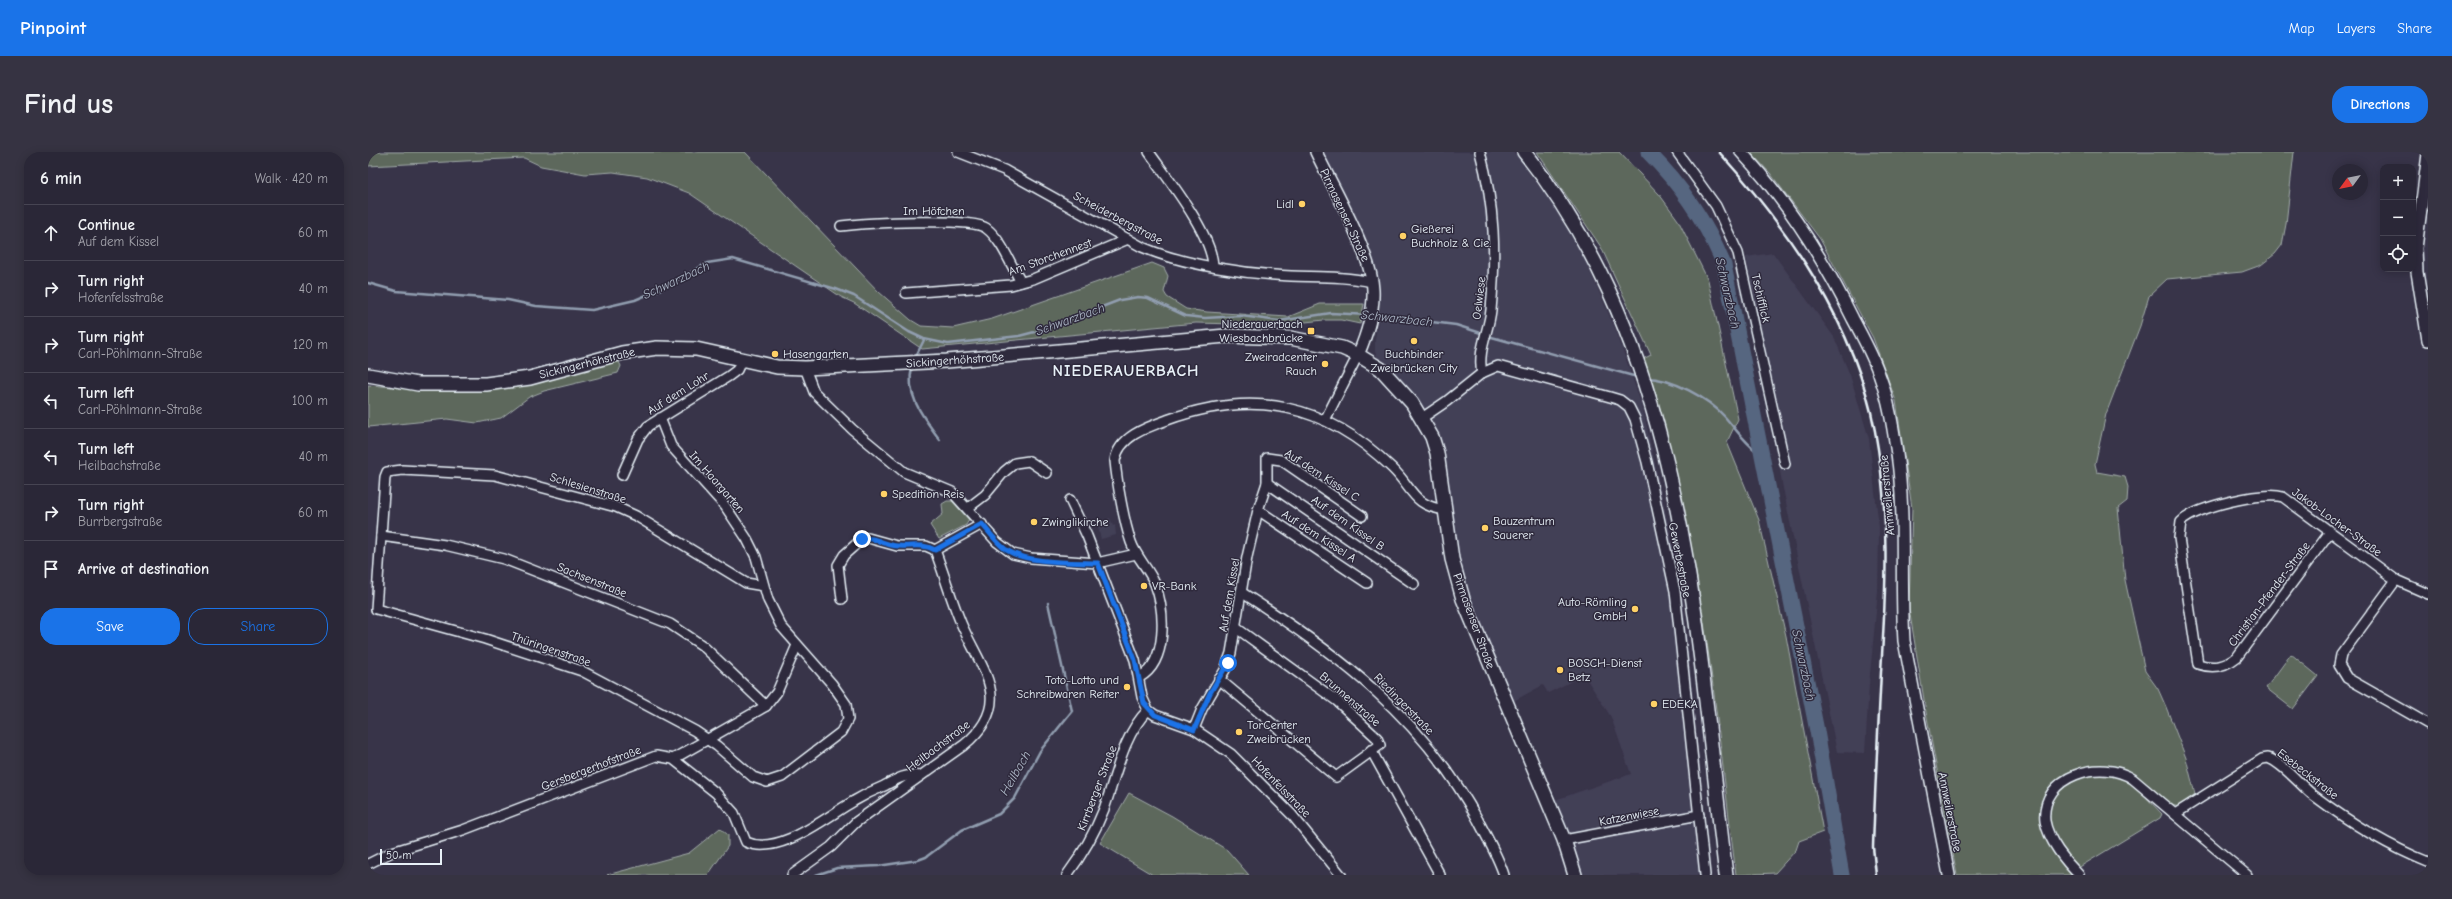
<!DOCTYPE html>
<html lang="en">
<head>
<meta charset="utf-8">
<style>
	:root { --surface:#2a2737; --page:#363342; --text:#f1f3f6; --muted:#a5a5ad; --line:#464452; --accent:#1a73e8 }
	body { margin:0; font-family:"Comic Neue",sans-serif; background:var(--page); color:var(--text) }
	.controls { position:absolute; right:12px; top:12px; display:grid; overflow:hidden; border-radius:8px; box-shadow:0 2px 10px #0003 }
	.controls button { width:36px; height:36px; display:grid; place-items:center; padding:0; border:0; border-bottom:1px solid var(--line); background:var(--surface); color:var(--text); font:20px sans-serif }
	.compass { position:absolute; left:1964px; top:12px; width:36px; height:36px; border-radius:50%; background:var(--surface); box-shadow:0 2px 10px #0003; rotate:237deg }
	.scale { position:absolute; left:12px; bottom:10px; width:62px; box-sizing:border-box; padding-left:4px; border:2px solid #e8f1f8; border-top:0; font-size:11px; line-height:14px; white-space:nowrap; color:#e8f1f8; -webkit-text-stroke:3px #2f2a3d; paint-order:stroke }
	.stop { position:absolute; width:12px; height:12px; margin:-9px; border:3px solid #1a73e8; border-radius:50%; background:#fff }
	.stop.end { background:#1a73e8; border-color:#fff; box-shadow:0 1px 4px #0008 }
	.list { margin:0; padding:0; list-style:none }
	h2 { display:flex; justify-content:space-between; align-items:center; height:52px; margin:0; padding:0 16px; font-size:17px }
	h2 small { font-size:13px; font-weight:400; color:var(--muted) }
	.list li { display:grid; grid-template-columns:26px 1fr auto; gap:12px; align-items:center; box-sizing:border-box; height:56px; padding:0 16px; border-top:1px solid var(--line) }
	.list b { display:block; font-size:15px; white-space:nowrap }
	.list p { margin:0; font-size:13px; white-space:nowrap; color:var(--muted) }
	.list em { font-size:13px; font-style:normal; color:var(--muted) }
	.actions { display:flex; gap:8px; padding:12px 16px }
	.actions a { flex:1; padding:9px 0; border:1px solid var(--accent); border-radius:16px; text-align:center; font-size:14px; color:var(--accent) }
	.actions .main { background:var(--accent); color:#fff }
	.icon { flex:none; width:22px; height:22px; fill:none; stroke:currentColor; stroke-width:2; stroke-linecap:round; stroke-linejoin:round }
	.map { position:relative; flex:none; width:2060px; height:723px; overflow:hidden; border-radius:16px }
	header { display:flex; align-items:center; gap:24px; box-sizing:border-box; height:56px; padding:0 20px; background:var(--accent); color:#fff }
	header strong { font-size:19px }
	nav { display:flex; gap:22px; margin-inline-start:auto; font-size:14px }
	.intro { display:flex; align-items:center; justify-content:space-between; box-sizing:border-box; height:96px; padding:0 24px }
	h1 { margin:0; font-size:28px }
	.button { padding:10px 18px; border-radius:16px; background:var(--accent); color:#fff; font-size:14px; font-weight:700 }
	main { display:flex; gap:24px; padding:0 24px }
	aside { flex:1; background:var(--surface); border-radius:16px; box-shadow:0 2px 10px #0003 }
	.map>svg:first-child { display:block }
	.built { fill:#433f57 }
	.green { fill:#5d675b; stroke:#a2acaa }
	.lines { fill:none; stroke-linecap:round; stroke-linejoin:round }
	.stream { stroke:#919eb0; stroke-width:2.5 }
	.river { stroke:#576680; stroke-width:15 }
	.minor-casing { stroke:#e8f1f8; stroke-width:12 }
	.tertiary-casing { stroke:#e8f1f8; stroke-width:14 }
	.secondary-casing { stroke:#e8f1f8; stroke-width:16 }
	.minor { stroke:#2f2a3d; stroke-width:9 }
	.tertiary { stroke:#2f2a3d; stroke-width:11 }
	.secondary { stroke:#2f2a3d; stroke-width:13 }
	.rail { stroke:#e8f1f8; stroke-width:2.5 }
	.route { stroke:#1a73e8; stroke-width:5 }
	.poi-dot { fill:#ffd166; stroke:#2f2a3d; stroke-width:1.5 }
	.labels { text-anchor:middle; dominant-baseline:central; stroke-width:3; stroke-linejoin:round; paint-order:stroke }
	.poi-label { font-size:12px; fill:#e8f1f8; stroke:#2f2a3d; text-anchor:start }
	.street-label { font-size:12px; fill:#e8f1f8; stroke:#2f2a3d }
	.water-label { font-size:13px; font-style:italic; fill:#aeb9c8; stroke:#2f2a3d }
	.district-label { font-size:16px; font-weight:bold; letter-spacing:1px; fill:#e8f1f8; stroke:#2f2a3d }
</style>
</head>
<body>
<header>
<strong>Pinpoint</strong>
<nav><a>Map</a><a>Layers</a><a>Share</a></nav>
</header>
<div class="intro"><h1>Find us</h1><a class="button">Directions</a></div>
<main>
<aside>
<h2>6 min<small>Walk · 420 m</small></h2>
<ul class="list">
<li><svg class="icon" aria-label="ahead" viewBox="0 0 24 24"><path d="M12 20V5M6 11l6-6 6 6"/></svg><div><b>Continue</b><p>Auf dem Kissel</p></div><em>60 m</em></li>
<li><svg class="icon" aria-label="right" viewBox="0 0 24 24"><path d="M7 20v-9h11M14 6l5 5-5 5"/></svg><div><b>Turn right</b><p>Hofenfelsstraße</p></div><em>40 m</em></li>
<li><svg class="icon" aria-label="right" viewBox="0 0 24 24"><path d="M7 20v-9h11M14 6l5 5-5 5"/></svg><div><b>Turn right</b><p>Carl-Pöhlmann-Straße</p></div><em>120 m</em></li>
<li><svg class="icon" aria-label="left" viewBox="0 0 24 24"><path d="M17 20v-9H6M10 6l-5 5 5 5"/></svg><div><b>Turn left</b><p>Carl-Pöhlmann-Straße</p></div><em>100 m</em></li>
<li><svg class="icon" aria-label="left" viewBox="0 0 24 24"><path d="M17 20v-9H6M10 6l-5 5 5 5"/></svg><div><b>Turn left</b><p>Heilbachstraße</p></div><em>40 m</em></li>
<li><svg class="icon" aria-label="right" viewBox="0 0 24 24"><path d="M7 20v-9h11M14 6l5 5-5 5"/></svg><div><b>Turn right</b><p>Burrbergstraße</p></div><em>60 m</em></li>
<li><svg class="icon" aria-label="arrive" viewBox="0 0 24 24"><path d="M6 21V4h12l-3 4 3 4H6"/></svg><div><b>Arrive at destination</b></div></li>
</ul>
<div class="actions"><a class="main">Save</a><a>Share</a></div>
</aside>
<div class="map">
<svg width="2060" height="723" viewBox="0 0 2060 723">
	<rect width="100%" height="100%" fill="#383449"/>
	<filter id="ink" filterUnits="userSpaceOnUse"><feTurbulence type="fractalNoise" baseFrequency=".025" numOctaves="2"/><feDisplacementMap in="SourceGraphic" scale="8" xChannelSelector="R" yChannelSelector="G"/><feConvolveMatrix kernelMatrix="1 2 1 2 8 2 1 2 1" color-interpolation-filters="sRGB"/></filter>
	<g filter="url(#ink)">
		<g class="built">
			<polygon points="952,0 1146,0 1194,66 1218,110 1249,181 1275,257 1314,437 1342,723 1211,723 1184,649 1263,622 1243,565 1216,523 1180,541 1175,533 1142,551 1098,438 1050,249 1012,210 1007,200 1007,188 1012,155 1011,139 1006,121"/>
			<polygon points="1405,101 1466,185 1482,223 1501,287 1511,376 1510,439 1501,532 1497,601 1469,600 1415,336 1409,302 1419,300 1378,105"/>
			<polygon points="742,366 745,374 747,373 748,383 733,387 729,372"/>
		</g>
		<g class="green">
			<polygon points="0,0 377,0 511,140 543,168 553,174 585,176 624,167 784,111 796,116 800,124 796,140 799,145 818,157 839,160 920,165 952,152 996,152 992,172 973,168 956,168 909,173 828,171 554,197 486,151 473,145 321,41 279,25 245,20 217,22 173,14 156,6 0,14"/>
			<path d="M 1169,0 L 1251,0 L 1291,42 L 1310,68 L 1340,128 L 1370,267 L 1359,290 L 1391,368 L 1418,484 L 1455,680 L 1431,689 L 1428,698 L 1407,721 L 1368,723 C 1346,550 1333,372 1273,208 L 1283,203 L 1233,95 Z"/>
			<polygon points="1382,0 1926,0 1918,72 1914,93 1907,102 1893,113 1874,120 1799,127 1781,144 1772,174 1738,262 1727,312 1729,320 1757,325 1760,335 1759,349 1750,356 1757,428 1777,519 1790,537 1798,555 1818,606 1827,642 1811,655 1804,653 1780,633 1775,642 1794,662 1792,666 1705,719 1703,723 1589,723 1558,560 1541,456 1544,356 1528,249 1505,186 1452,87 1402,21"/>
			<polygon points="250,208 253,214 250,221 176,239 161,245 133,266 109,271 79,267 0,275 0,233 63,238 125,237"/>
			<polygon points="579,349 584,349 601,368 598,373 571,387 562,373 575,362 574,352"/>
			<polygon points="1923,502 1950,524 1925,557 1898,536"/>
			<polygon points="761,641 804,664 859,698 881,723 785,723 732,691"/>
			<polygon points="352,676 360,683 360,694 340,723 239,723 321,701"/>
		</g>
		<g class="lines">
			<g class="stream">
				<polyline points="0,131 28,139 140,148 168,154 224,158 267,148 295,136 339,111 365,107 468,137 486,144 541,180 556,187 580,192 651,184 674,178 752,148 770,145 780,146 818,164 837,166 873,164 911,169 963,161 1000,163"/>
				<polyline points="1007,163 1088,173 1116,182"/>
				<polyline points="1120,184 1269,225"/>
				<polyline points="547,206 556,188"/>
				<path d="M 544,215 C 537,244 556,266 572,288"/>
				<path d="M 1278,226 C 1304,226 1340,246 1357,265 C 1369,279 1378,292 1393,303"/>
				<polyline points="448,723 469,716 510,714 550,708 558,705 594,678 631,662 647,646 672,599 704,559 680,451"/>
			</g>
			<path class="river" d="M 1280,0 C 1313,33 1338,69 1356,113 L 1449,579 L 1474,723"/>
			<g class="minor-casing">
				<g id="minor">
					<path d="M 590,0 L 636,18 L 774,95 C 815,113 878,122 923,124 C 951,125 977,124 1004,130"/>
					<path d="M 781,0 C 800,27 844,82 845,114"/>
					<path d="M 1112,0 C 1127,53 1128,104 1123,158 C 1121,179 1109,199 1114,221"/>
					<polyline points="1309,0 1348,54 1370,101 1417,312"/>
					<path d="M 473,74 C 496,71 603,65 618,76 C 634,88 643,114 653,130"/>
					<polyline points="538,141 643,133 665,127 760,87"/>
					<polyline points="437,216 446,240 484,277 536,320 584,340 629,390 645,402 663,406 729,411 768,402"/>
					<polyline points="292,266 303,294 357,354 379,387 388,405 400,448 413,474 464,532 478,552 480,567 473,580 414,625 399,630 385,625 349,594 327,579 214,519 117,487 8,457 17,325 19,320 34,318 127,323 248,355 268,364 378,431 396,434"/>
					<polyline points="1054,266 1079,249 1114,221 1130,214 1242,245 1252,248 1261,255 1267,267 1279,310 1307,439 1337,723"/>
					<polyline points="957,268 990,203"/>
					<polyline points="254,323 270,287 280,274 361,224 369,218 374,207"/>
					<polyline points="899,331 1046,432"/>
					<polyline points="702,348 719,384 767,508 774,545 780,558 787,563 826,577 863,602 924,663 973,723"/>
					<polyline points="600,356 617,343 636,320 647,311 661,309 679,321"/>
					<polyline points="890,358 999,431"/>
					<path d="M 1962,380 L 1869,505 C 1857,515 1845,517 1830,512 L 1811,386 L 1813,370 C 1827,355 1895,339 1915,345 L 2028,428 L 2060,442"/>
					<polyline points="13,384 77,393 136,407 302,472 335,494 398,554"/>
					<polyline points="567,398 614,372"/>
					<polyline points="2028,428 1973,503 1971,513 1979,526 2060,572"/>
					<path d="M 873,440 C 969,501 1055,566 1110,668 C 1119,686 1130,704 1136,723"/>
					<polyline points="474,447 470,413 476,403 494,387 500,386 529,394 558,394 567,398"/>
					<path d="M 772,525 C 800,509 797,459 787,432 C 781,417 768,405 763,390 C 756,370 749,330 747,309 C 750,285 779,275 799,268 C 885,237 957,251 1024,316 C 1045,336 1044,354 1078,358"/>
					<polyline points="851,527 968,625 1012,593 1009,586 969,549 867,475"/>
					<polyline points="826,577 834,557 857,518 863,501 879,405 890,358 899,331 899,306 913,308 994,364"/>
					<polyline points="1003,598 1072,723"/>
					<polyline points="305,607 398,554 409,540 429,493"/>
					<path d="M 1807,662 L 1894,607 L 1900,606 C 1915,611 1932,633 1945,643 C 1981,670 2017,693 2060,710"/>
					<polyline points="1196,688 1331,663"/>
					<path d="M 0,712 L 24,700 L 95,678 L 288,604 L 305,607 L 348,641 L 366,661 L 378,690 C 411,705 459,664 486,649 C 496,643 506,638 516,634 C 527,628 538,621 551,624"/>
					<path d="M 424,723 L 463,695 L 488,670 L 596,593 C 648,550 613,518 593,471 C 583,447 576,422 567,398"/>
					<path d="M 699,723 C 714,703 727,680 736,657 C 748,624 755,583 780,558"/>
					<path d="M 1711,723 C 1698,710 1680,688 1677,669 C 1672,623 1734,606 1765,627 L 1879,723"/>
				</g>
			</g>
			<g class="tertiary-casing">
				<g id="tertiary">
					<path d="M 948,0 C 964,34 1004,102 1005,138 C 1006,161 999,182 990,203"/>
					<path d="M 1373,0 C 1420,50 1455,106 1485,167 C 1495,186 1506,205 1512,225 C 1521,249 1525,276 1529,302 C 1538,364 1532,426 1536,489 L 1581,723"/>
					<polyline points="2060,2 2048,96 2049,120 2060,188"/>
				</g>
			</g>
			<g class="secondary-casing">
				<g id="secondary">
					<path d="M 1156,0 C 1319,204 1327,475 1358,723"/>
					<polyline points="0,223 50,232 118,232 162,226 254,201 289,196 328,197 409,215 437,216 579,209 858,184 922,186 974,196 990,203 1013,217 1044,251 1064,285 1069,301 1084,407 1095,447 1196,688 1207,723"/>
				</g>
			</g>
			<use href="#minor" class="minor"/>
			<use href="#tertiary" class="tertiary"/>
			<use href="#secondary" class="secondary"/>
			<path class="rail" d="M 1351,0 C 1422,79 1487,172 1507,279 C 1522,359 1518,440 1513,520 C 1510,579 1507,637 1505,695 L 1508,723"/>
		</g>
	</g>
	<g class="lines" filter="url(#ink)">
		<path class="route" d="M 494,387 C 507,384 517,394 530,394 C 544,395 554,391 567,398 L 614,372 C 621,380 628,390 637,397 C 658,412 704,410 730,411 L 767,508 L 776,551 L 787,563 L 826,578 L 842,541 L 860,511"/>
	</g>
	<g class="poi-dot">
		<circle cx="934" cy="52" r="4"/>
		<circle cx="1035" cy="84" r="4"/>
		<rect x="939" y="175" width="8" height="8" rx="2"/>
		<circle cx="1046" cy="189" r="4"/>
		<circle cx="407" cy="202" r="4"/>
		<circle cx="957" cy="212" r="4"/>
		<circle cx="516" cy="342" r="4"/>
		<circle cx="666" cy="370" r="4"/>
		<circle cx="1117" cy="376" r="4"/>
		<circle cx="776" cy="434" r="4"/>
		<circle cx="1267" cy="457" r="4"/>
		<circle cx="1192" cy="518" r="4"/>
		<circle cx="759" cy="535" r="4"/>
		<circle cx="1286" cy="552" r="4"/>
		<circle cx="871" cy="580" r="4"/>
	</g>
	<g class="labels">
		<g class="poi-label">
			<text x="926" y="52" text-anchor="end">Lidl</text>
			<text x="1043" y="77">Gießerei<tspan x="1043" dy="14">Buchholz &amp; Cie.</tspan></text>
			<text x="935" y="172" text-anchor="end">Niederauerbach<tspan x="935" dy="14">Wiesbachbrücke</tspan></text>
			<text x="415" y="202">Hasengarten</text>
			<text x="1046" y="202" text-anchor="middle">Buchbinder<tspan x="1046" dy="14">Zweibrücken City</tspan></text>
			<text x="949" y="205" text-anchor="end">Zweiradcenter<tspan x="949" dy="14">Rauch</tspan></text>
			<text x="524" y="342">Spedition Reis</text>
			<text x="1125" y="369">Bauzentrum<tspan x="1125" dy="14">Sauerer</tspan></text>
			<text x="674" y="370">Zwinglikirche</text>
			<text x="784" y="434">VR-Bank</text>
			<text x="1259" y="450" text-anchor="end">Auto-Römling<tspan x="1259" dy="14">GmbH</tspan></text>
			<text x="1200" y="511">BOSCH-Dienst<tspan x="1200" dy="14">Betz</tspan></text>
			<text x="751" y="528" text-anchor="end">Toto-Lotto und<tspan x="751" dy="14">Schreibwaren Reiter</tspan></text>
			<text x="1294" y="552">EDEKA</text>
			<text x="879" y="573">TorCenter<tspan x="879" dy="14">Zweibrücken</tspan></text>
		</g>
		<g class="street-label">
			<text x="566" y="59">Im Höfchen</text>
			<text transform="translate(977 63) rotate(65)">Pirmasenser Straße</text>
			<text transform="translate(750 66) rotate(28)">Scheiderbergstraße</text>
			<text transform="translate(682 105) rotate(-20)">Am Storchennest</text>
			<text transform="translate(1111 146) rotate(-83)">Oelwiese</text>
			<text transform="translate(1393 146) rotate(77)">Tschifflick</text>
			<text transform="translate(587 208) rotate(-4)">Sickingerhöhstraße</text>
			<text transform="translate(219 211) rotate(-14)">Sickingerhöhstraße</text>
			<text transform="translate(310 241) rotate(-32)">Auf dem Lohr</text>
			<text transform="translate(954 323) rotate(33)">Auf dem Kissel C</text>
			<text transform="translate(349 330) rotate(49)">Im Haargarten</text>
			<text transform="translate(220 336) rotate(17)">Schlesienstraße</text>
			<text transform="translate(1519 343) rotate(-95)">Annweilerstraße</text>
			<text transform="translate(1969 370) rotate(36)">Jakob-Locher-Straße</text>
			<text transform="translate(980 371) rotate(35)">Auf dem Kissel B</text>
			<text transform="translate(951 384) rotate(33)">Auf dem Kissel A</text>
			<text transform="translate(1312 408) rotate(79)">Gewerbestraße</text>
			<text transform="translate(224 428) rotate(22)">Sachsenstraße</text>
			<text transform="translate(1901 442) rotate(-53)">Christian-Pfender-Straße</text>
			<text transform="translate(861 443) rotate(-80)">Auf dem Kissel</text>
			<text transform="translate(1106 469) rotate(70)">Pirmasenser Straße</text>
			<text transform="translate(183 497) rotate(19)">Thüringenstraße</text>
			<text transform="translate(982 547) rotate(41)">Brunnenstraße</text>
			<text transform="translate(1036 552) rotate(46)">Riedingerstraße</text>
			<text transform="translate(570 594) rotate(-37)">Heilbachstraße</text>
			<text transform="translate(223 616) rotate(-21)">Gersbergerhofstraße</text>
			<text transform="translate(1940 622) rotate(38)">Esebeckstraße</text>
			<text transform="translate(913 635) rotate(46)">Hofenfelsstraße</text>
			<text transform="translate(729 636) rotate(-69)">Kirrberger Straße</text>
			<text transform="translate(1582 660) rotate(79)">Annweilerstraße</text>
			<text transform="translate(1261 664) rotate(-11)">Katzenwiese</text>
		</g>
		<g class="water-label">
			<text transform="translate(308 128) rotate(-25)">Schwarzbach</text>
			<text transform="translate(1360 141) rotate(77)">Schwarzbach</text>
			<text transform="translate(1029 166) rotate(6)">Schwarzbach</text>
			<text transform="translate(702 167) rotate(-20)">Schwarzbach</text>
			<text transform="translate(1436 513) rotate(78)">Schwarzbach</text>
			<text transform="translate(647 621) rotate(-60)">Heilbach</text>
		</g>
		<g class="district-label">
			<text x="758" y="219">NIEDERAUERBACH</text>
		</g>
	</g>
</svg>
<div class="controls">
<button>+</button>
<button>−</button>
<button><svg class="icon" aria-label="locate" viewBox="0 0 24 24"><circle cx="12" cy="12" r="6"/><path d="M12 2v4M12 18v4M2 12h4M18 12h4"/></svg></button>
</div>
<svg class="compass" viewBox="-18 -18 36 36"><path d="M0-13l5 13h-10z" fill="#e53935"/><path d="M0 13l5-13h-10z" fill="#a5a5ad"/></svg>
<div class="scale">50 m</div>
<div class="stop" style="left:860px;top:511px"></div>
<div class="stop end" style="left:494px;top:387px"></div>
</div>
</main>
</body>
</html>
